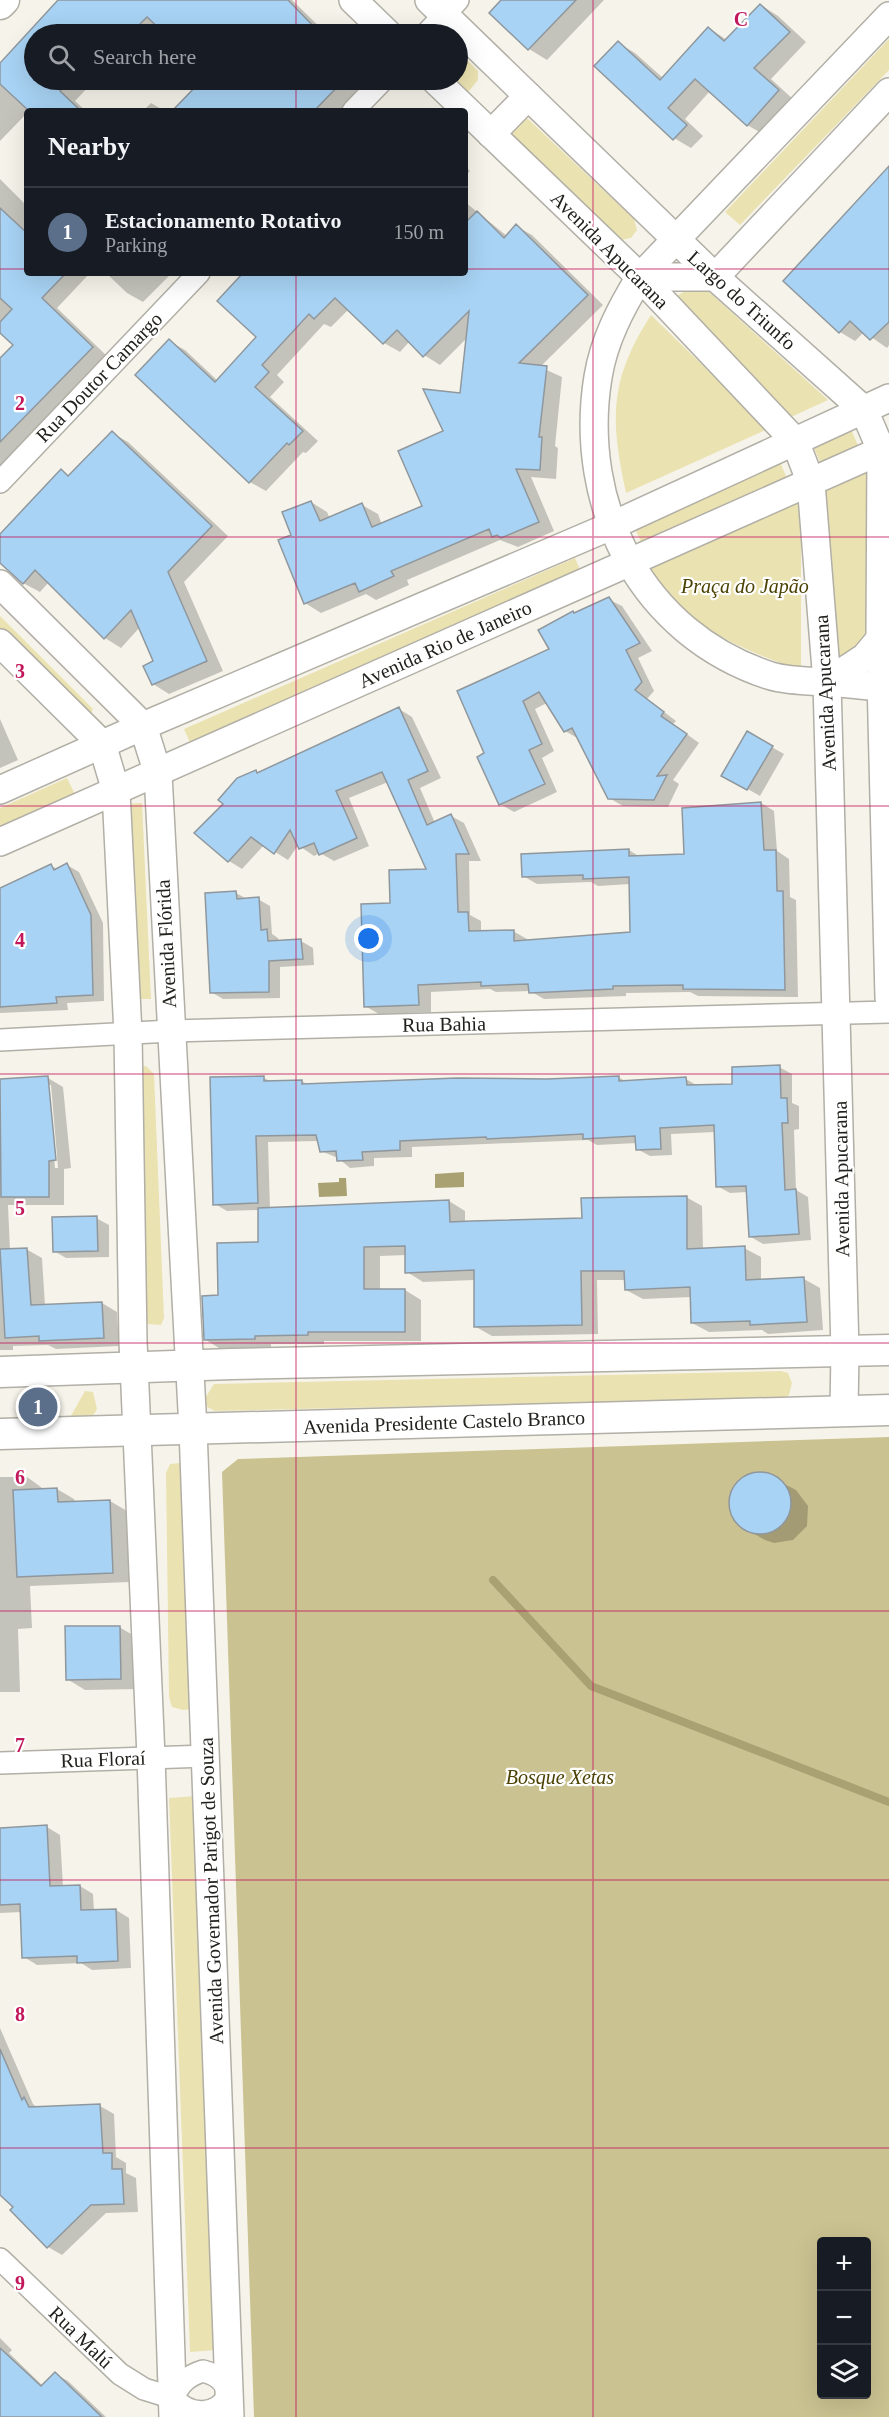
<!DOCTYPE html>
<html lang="en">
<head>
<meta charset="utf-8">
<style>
	:root { --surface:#171b24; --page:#20242c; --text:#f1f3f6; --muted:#9ea1a6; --line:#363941; --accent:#0f766e }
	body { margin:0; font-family:"Times New Roman",serif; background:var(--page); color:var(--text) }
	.controls { position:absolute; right:18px; bottom:18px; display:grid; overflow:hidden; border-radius:6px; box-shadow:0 6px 24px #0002 }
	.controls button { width:54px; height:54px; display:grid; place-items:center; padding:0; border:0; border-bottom:2px solid var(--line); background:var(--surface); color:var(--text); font:30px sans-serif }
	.you { position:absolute; left:369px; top:939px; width:21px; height:21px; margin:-15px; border:4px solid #fff; border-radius:50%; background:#1a73e8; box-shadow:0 0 0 9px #1a73e833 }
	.badge { display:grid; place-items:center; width:39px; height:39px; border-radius:50%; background:var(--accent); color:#fff; font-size:20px; font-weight:700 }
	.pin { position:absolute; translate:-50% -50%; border:3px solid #fff; box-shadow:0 2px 6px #0006 }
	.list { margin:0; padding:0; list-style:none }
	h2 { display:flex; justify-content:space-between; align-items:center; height:78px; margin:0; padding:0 24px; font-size:26px }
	h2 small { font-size:20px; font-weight:400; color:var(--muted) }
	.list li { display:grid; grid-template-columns:39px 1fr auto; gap:18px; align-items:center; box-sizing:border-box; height:90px; padding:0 24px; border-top:2px solid var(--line) }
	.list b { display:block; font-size:22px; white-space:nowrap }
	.list p { margin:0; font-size:20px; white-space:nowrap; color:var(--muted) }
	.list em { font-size:20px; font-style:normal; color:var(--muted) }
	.icon { flex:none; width:33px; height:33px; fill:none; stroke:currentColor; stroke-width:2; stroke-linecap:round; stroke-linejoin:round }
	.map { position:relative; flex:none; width:889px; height:2417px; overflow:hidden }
	.search { position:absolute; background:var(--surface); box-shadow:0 6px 24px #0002; left:24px; top:24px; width:444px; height:66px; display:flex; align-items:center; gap:15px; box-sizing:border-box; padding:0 21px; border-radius:33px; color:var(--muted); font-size:22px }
	.panel { position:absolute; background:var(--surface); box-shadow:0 6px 24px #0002; left:24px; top:108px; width:444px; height:168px; border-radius:6px }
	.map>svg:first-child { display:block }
	.green { fill:#ebe2b1 }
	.forest { fill:#cbc291; fill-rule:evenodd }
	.water { fill:#aaa172 }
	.shadow { fill:#0003; fill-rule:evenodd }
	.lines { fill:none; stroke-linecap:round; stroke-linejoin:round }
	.stream { stroke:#aaa172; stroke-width:8 }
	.building { fill:#a8d3f4; stroke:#8f979d; stroke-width:1.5 }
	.minor-casing { stroke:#b1afa6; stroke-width:24 }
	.tertiary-casing { stroke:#b1afa6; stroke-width:30 }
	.secondary-casing { stroke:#b1afa6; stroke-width:33 }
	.minor { stroke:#fff; stroke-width:21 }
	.tertiary { stroke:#fff; stroke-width:27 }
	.secondary { stroke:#fff; stroke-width:30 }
	.grid { fill:none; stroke:#c2185b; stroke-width:1.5; stroke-opacity:0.55 }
	.labels { text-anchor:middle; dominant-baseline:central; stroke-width:4.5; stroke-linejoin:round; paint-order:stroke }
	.street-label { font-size:20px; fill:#21211d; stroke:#fff }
	.park-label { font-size:20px; font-style:italic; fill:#4b4102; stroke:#fff }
	.grid-label { font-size:20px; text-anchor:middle; font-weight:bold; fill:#c2185b; stroke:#fff; stroke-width:4.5; stroke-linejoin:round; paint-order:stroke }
</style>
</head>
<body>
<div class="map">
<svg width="889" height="2417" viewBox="0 0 889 2417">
	<rect width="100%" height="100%" fill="#f6f4ea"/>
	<g class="green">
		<polygon points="889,39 889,70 740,225 725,212"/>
		<polygon points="458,51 478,71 478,80 469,91 460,91 448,80 458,80"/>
		<polygon points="521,119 528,119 634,219 637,230 631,238 616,241 509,139 509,129"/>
		<polygon points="687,290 708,291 828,400 791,417 668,301"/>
		<path d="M 651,315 L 768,429 L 626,493 C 610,419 609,380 651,315 Z"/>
		<polygon points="851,429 859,448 821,464 813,446"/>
		<polygon points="780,462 788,481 644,548 635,529"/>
		<polygon points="868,469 870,634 848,658 819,667 820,491"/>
		<path d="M 801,497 L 801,671 C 743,649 679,626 650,567 Z"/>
		<polygon points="575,558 582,574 191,745 184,729"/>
		<polygon points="0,616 93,709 89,718 0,639"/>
		<polygon points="67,778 75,794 0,828 0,808"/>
		<polygon points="142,803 151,999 133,999 127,804"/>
		<polygon points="146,1066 154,1074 164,1318 161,1325 147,1324 145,1319 142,1067"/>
		<polygon points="781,1371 788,1373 792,1383 789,1395 784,1398 215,1411 207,1407 205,1398 214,1384"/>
		<polygon points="85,1391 93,1392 97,1409 91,1419 68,1421"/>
		<polygon points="181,1463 188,1467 192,1709 183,1710 172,1707 169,1697 166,1473 170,1464"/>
		<polygon points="197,1796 216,2350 190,2352 169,1798"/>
	</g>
	<path class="forest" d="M 889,1437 L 889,2417 L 254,2417 L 222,1472 L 238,1459 ZM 822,2242 L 866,2242 L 866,2394 L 822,2394 Z"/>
	<g class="water">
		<polygon points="464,1172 464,1187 435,1188 435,1174"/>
		<polygon points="339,1178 346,1178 347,1196 319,1197 318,1183 339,1182"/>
	</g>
	<g class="shadow">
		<polygon points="58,0 292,0 327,34 167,34 161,28 155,34 34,34 34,80 95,80 75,101 86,111 30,110 0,141 0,65"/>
		<polygon points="503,0 604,0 547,60 529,49 491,13"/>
		<polygon points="761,5 778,16 806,42 771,79 795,101 765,135 747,125 710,91 685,119 703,136 691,148 674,138 618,43 635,53 663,78 709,28 727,40"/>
		<polygon points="204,80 369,80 339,111 174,111"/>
		<polygon points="151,103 165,111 143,111"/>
		<polygon points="465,166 470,171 465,176"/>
		<polygon points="889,167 889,345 887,348 864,332 855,341 840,332"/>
		<polygon points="0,179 27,206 27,273 90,273 57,308 109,358 0,468 0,360 15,345 0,330"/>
		<polygon points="465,202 507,236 516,226 532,235 603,305 540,367 562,377 555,446 558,448 556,479 531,477 554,531 518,547 500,540 407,580 409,585 376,600 366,594 321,613 305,603 280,541 293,535 311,502 327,512 330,519 362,505 378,514 382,525 424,507 445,432 462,395 468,337 440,365 424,355 410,341 400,352 384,343 349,309 331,327 324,324 277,375 284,382 270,397 318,441 306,453 303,452 266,491 250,482 169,341 185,350 218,381 259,337 255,273 465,273"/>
		<polygon points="106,273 172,273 143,302 127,293"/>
		<polygon points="112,433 128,442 228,536 184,582 223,671 169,694 153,684 155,662 140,627 121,648 105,638 49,582 40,592 23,583 0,561 0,536 61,471 70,476"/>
		<polygon points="608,599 622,606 652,651 638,658 654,691 647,699 676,721 673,724 699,743 673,780 679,784 668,807 623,806 609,798 579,739 565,731 547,703 535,709 554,751 542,758 557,792 514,812 500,804 486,754 575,614"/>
		<polygon points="399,709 412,717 441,778 420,788 435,823 451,816 464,823 481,861 469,861 470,915 481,921 481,932 513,931 527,939 527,942 631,934 631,884 598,886 591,882 537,884 523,876 629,850 640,857 686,855 761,803 774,811 777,851 789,859 790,897 796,900 798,997 698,996 690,992 626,993 626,996 544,999 530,991 496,992 490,989 431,992 431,1012 379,1014 365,1006 392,904 428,870 388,782 349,798 369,846 334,861 320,853 314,856 298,845 288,860 264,845 242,869 229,861 197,833 256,772 259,773"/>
		<polygon points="0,719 18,760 0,768"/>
		<polygon points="747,733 784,754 760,796 723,775"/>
		<polygon points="67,865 79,872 103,923 104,1001 67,1003 68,1010 0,1013 0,889 51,866 58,869"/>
		<polygon points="236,893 247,899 258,899 270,906 272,934 278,938 279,942 301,941 313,948 314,965 280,967 280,998 223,999 211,992"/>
		<polygon points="779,1067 792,1074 792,1103 799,1106 799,1129 794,1130 796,1190 808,1197 811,1240 763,1244 751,1237 748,1192 730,1193 717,1186 715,1132 671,1134 672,1155 650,1156 637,1149 637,1143 597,1145 588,1140 412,1147 412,1157 374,1158 374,1166 350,1168 338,1158 321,1151 318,1141 268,1142 270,1209 449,1201 465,1211 465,1223 584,1219 686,1197 702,1206 703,1250 744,1248 761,1257 761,1281 804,1279 820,1288 823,1330 768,1334 762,1330 709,1332 692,1323 692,1297 643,1299 626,1290 626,1280 597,1280 598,1334 492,1336 476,1327 475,1280 423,1282 407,1272 407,1255 380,1256 380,1291 405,1290 421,1300 421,1341 324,1341 324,1344 271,1344 271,1348 222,1350 206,1340 203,1297 219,1297 260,1243 260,1210 227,1211 215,1204 264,1078 272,1082 302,1081 308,1085 618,1077 627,1082 686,1079 698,1086 734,1086"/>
		<path d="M 48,1078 L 63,1087 L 71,1168 L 64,1169 L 64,1205 L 8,1205 L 10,1250 L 26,1249 L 42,1258 L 45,1306 L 102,1303 L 117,1312 L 119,1346 L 56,1349 L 48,1345 L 13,1346 L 13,1350 L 0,1350 L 0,1080 ZM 48,1085 L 51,1085 L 58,1168 L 55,1168 Z"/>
		<polygon points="96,1218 109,1225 109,1257 66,1258 54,1251"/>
		<polygon points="767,1475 796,1490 808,1506 807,1526 793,1540 774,1543 765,1540 746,1529 734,1516 731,1507 735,1489 748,1476"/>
		<polygon points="0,1477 27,1477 45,1490 57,1489 74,1499 75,1503 110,1501 127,1511 130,1582 30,1586 32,1628 18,1629 20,1692 0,1692"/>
		<polygon points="119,1627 138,1638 138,1689 85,1690 67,1679"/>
		<polygon points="47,1827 60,1835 63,1887 80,1886 93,1894 94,1911 116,1910 129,1918 131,1968 92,1970 81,1963 37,1965 24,1957 22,1912 0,1913 0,1829"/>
		<polygon points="0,2028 33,2104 39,2109 100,2106 114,2114 116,2157 126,2163 126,2173 136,2178 138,2212 106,2213 62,2255 48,2247 0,2194"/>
		<polygon points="0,2338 12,2350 9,2353 43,2386 55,2374 68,2381 106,2417 7,2417 0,2410"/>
	</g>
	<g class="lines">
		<polyline class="stream" points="493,1580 591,1686 889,1802"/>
	</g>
	<g class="building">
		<polygon points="58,0 288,0 321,34 165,34 147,17 130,34 34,34 34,80 70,80 60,91 81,111 29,111 0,84 0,63"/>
		<polygon points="501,0 576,0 528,50 489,13"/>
		<polygon points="760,4 790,32 754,68 779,90 747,126 695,79 668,108 687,125 673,140 594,66 618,41 660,80 708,27 724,41"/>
		<polygon points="202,80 344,80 314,111 172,111"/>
		<polygon points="889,166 889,322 870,340 850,321 839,333 783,281"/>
		<polygon points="0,208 27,233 27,273 66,273 42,298 93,347 0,442 0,358 13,345 0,333 0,322 12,309 0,298"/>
		<polygon points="477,211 504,238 516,224 588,295 519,363 547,366 539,437 542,437 540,470 516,469 539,522 501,538 497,535 492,537 489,529 391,571 394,576 359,592 355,583 304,604 278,540 291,535 282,512 311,501 320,521 362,503 372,527 422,506 398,451 443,431 423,389 460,393 469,311 423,357 397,330 383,344 335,298 314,319 309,314 262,365 269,372 255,387 303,431 289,445 287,443 249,483 135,375 169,339 215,382 256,337 217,301 243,273 465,273 465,223"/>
		<polygon points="112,431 212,526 168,572 207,661 152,685 143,666 153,661 131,610 104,639 35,570 23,584 0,563 0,534 61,469 68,476"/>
		<polygon points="609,597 640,643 626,650 642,682 635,690 664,712 661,716 687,734 657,776 667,775 654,800 608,799 572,728 564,732 539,692 523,701 542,744 529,750 545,784 499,805 477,757 484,753 457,691 549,649 538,630 573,611 574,613"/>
		<polygon points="399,707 428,771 408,780 427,825 451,814 469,854 456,854 458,912 468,912 469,931 514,930 514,941 630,932 629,877 583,879 583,875 522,877 521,854 629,849 629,856 684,854 682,808 761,802 764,850 776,850 777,891 783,891 785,990 683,989 683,985 613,986 613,989 529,993 528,984 481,986 481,982 418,985 419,1005 364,1007 361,904 390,903 389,870 426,869 382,772 336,791 357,838 319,855 314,843 299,849 290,830 274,854 251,837 228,862 194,833 223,804 218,800 237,778 256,770 257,773"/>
		<polygon points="747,731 773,746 747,790 721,776"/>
		<polygon points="67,863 91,915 93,995 56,997 57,1003 0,1007 0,888 51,864 54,870"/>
		<polygon points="236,891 237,899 259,897 261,930 267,929 268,941 301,939 303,959 269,961 269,992 210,993 205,893"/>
		<polygon points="780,1065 781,1098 787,1098 788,1123 782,1123 785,1190 796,1189 799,1234 749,1237 746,1186 716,1187 714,1125 660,1128 661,1149 636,1150 635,1136 583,1139 583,1134 487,1139 486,1137 400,1141 400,1150 362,1152 363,1160 337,1161 336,1151 320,1152 316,1135 256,1136 258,1203 213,1205 210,1077 264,1076 264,1081 302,1080 302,1084 457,1078 547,1079 619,1076 619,1081 686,1077 687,1085 732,1084 732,1067"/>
		<polygon points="48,1076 56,1160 49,1161 49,1197 1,1197 0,1079"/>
		<polygon points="687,1196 687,1249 745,1246 746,1280 804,1277 807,1322 750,1325 750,1321 691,1323 690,1287 625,1290 624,1271 581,1271 582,1325 474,1327 474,1270 405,1273 405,1246 364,1247 364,1289 405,1289 405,1332 308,1332 308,1335 255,1336 255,1339 204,1340 202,1296 218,1295 217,1243 258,1242 258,1208 449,1200 450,1222 472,1221 582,1218 581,1198"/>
		<polygon points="97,1216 98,1251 53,1252 52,1217"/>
		<polygon points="27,1248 31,1305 102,1302 104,1338 39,1341 39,1336 5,1338 0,1249"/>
		<circle cx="760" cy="1503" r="31"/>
		<polygon points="57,1488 58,1502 110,1500 113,1573 17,1577 13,1490"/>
		<polygon points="65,1626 120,1626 121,1679 66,1680"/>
		<polygon points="47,1825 50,1886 80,1885 81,1910 116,1909 118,1961 77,1963 77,1956 22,1958 20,1904 0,1905 0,1828"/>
		<polygon points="0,2049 22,2100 24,2097 29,2107 100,2104 103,2153 112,2153 112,2169 122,2169 124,2204 91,2205 47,2248 10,2210 13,2207 0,2195"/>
		<polygon points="0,2348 41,2386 55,2372 102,2417 0,2417"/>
	</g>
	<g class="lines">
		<g class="minor-casing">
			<g id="minor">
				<polyline points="426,34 458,0"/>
				<polyline points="353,111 383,80"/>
				<polyline points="0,482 199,273"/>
				<polyline points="0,1040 171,1031 889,1012"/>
				<polyline points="0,1763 207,1756"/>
				<polyline points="0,2259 120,2374 144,2389 173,2398"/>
				<path d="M 203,2371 C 218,2375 223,2380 230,2394 C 216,2417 191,2417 173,2398 C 180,2383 187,2376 203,2371 Z"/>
			</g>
		</g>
		<g class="tertiary-casing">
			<g id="tertiary">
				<polyline points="353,0 388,34"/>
				<polyline points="429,0 715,277 864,410 881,450 880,639 889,998"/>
				<path d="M 889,16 L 640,277 C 621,308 604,340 598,377 C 577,506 642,635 771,676 C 788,681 808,681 826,682 C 847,683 868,687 889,687"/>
				<polyline points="435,80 640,277 795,441 811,483 827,682 845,1351 844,1410"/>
				<polyline points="491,134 528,96"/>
				<polyline points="640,277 715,277"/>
				<polyline points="715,277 889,92"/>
				<polyline points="0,584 143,726 158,774 193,1429 230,2417"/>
				<polyline points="0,643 102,744 116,791 128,1034 133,1341 151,1757 173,2417"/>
				<polyline points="827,682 865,657 880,639"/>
				<polyline points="0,790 143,726 611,526 889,398"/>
				<polyline points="0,842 889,447"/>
			</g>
		</g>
		<g class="secondary-casing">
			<g id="secondary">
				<polyline points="0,4 4,0"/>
				<polyline points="0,1372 232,1364 889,1350"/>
				<polyline points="0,1434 889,1410"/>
			</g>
		</g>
		<use href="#minor" class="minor"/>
		<use href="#tertiary" class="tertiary"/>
		<use href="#secondary" class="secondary"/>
	</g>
	<path class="grid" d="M 296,0 L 296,34M 593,0 L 593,2417M 296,80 L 296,111M 0,269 L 27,269M 465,269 L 889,269M 296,273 L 296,2417M 0,537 L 889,537M 0,806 L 889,806M 0,1074 L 889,1074M 0,1343 L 889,1343M 0,1611 L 889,1611M 0,1880 L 889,1880M 0,2148 L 889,2148"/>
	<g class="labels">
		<g class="street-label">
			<text transform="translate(610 250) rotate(45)">Avenida Apucarana</text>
			<text transform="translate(742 300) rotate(42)">Largo do Triunfo</text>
			<text transform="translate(99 377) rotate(-46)">Rua Doutor Camargo</text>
			<text transform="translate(445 644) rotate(-24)">Avenida Rio de Janeiro</text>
			<text transform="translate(825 693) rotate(-93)">Avenida Apucarana</text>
			<text transform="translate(166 944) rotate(-93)">Avenida Flórida</text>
			<text transform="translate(444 1024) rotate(-1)">Rua Bahia</text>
			<text transform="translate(841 1179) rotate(-91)">Avenida Apucarana</text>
			<text transform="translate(444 1422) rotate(-2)">Avenida Presidente Castelo Branco</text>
			<text transform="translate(103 1759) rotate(-2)">Rua Floraí</text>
			<text transform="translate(211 1891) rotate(-92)">Avenida Governador Parigot de Souza</text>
			<text transform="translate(81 2337) rotate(44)">Rua Malú</text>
		</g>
		<g class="park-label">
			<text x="745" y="586">Praça do Japão</text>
			<text x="560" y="1777">Bosque Xetas</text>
		</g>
	</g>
	<g class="grid-label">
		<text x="741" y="26">C</text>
		<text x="20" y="410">2</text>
		<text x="20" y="678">3</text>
		<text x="20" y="947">4</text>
		<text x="20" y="1215">5</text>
		<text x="20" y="1484">6</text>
		<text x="20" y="1752">7</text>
		<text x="20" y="2021">8</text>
		<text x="20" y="2290">9</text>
	</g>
</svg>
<div class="controls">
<button>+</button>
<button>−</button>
<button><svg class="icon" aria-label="layers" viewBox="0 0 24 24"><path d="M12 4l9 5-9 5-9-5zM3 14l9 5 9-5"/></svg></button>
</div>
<div class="you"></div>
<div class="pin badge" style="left:38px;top:1407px;background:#5c6f8a">1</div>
<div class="search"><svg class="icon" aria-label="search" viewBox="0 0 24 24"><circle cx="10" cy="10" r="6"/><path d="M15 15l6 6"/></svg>Search here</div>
<section class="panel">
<h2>Nearby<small></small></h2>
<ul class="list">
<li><span class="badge" style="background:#5c6f8a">1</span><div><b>Estacionamento Rotativo</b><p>Parking</p></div><em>150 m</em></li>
</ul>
</section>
</div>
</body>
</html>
